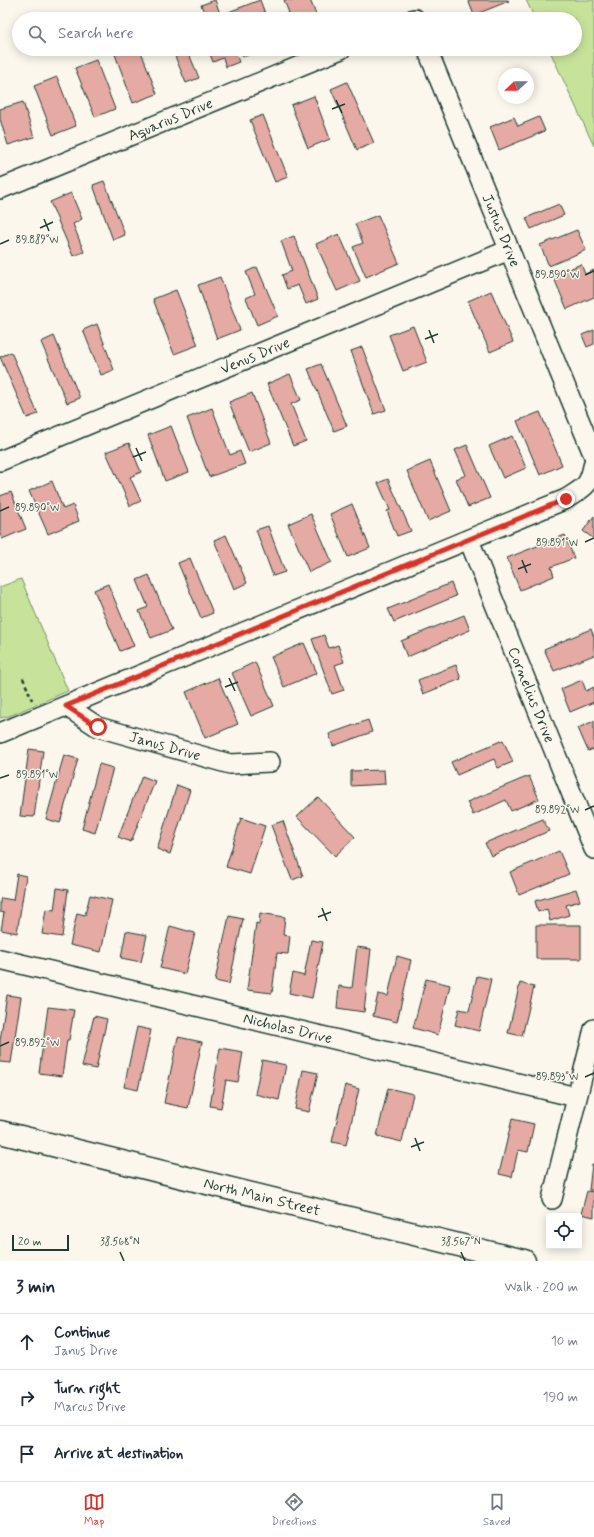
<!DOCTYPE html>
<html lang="en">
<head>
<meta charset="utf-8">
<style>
  body { margin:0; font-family:Mynerve,sans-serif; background:#f6f6f7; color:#1f2937 }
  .controls { position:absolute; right:12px; bottom:12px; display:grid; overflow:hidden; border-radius:4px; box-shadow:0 2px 10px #0003 }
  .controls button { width:36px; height:36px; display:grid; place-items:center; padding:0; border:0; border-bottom:1px solid #e0e1e3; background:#fff; color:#1f2937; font:20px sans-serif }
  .compass { position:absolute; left:498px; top:68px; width:36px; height:36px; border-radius:50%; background:#fff; box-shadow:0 2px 10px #0003; rotate:248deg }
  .scale { position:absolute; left:12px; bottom:10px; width:57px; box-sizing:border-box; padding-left:4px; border:2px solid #1f3d34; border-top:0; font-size:11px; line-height:14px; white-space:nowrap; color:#1f3d34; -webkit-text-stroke:3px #fbf7ec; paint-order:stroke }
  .stop { position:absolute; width:12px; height:12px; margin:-9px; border:3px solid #d93025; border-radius:50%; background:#fff }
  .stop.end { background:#d93025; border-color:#fff; box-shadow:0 1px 4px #0008 }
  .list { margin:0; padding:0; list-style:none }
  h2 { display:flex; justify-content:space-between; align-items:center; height:52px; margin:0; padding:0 16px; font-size:17px }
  h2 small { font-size:13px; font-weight:400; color:#747a83 }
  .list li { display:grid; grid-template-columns:26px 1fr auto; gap:12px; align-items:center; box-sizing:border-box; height:56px; padding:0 16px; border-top:1px solid #e0e1e3 }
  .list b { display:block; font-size:15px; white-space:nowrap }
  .list p { margin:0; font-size:13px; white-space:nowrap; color:#747a83 }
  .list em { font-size:13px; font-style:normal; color:#747a83 }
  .icon { flex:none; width:22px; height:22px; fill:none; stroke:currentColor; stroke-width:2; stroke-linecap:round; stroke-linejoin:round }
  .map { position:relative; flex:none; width:594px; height:1261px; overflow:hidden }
  .search { position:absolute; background:#fff; box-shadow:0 2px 10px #0003; left:12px; right:12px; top:12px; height:44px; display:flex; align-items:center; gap:10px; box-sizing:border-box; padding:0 14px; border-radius:22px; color:#747a83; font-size:15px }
  .sheet { height:220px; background:#fff }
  nav { display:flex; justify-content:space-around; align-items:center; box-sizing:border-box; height:56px; border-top:1px solid #e0e1e3; background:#fff; font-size:11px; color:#747a83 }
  nav a { display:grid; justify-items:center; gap:2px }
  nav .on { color:#d93025 }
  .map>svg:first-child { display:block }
  .green { fill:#c7e39a; stroke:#739067 }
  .building { fill:#e5aaa3; stroke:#1f3d34 }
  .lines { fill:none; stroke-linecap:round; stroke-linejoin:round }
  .minor-casing { stroke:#1f3d34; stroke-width:22 }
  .major-casing { stroke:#1f3d34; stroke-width:25 }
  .path { stroke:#1f3d34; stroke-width:2.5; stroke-dasharray:4 3; stroke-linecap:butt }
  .minor { stroke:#fbf7ec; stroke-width:19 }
  .major { stroke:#fbf7ec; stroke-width:22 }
  .route { stroke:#d93025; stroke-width:5 }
  .ticks { fill:none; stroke:#1f3d34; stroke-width:1.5 }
  .labels { text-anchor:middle; stroke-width:3; stroke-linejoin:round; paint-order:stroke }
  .street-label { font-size:15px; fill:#1f3d34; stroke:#fbf7ec }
  .ticks-label { font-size:10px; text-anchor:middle; fill:#1f3d34; stroke:#fbf7ec; stroke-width:3; stroke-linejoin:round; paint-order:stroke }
</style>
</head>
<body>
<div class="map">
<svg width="594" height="1261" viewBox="0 0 594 1261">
  <rect width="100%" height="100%" fill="#fbf7ec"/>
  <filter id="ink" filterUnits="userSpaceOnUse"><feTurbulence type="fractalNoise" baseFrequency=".025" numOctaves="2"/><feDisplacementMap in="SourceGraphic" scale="8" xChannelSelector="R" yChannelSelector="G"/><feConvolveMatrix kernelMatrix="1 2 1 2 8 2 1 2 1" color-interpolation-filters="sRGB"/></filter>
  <g filter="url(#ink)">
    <path class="green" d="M526,0H594V146L549,49H575V19H535Z
      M21,579L68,691L9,716L0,718V587Z"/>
    <path class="building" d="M215,0L222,19H207L201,5Z
      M260,0L267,19H228L226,13Z
      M284,0H310L318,19H280L279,17L289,13Z
      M468,0H508L509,1L474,15Z
      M113,49H140L157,94L133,103Z
      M172,49H187L199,78L186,83Z
      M208,49H234L239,62L226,67L223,58L213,62Z
      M240,49H264L243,57Z
      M96,60L115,109L95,117L75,68Z
      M57,77L76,126L53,135L34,86Z
      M347,82L374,143L357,150L331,89Z
      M314,96L330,139L308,148L291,105Z
      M23,102L34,137L8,145L0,119V109Z
      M263,115L288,177L275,182L250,120Z
      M514,117L518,126L539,117L545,131L499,150L490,127Z
      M104,181L125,235L113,240L93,185Z
      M71,193L82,219L73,224L84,252L73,256L50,202Z
      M559,204L564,215L531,229L526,218Z
      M378,215L399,263L366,277L353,247L363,243L355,224Z
      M577,230L586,250L549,266L540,245Z
      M339,234L360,281L337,291L316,244Z
      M294,236L318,299L306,304L298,285L287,289L282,275L292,271L281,241Z
      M581,264L585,274L594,270V297L567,309L553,276Z
      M257,267L278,316L257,325L246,298L255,294L246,272Z
      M220,277L240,330L217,339L198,285Z
      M176,290L198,345L174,354L153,299Z
      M491,291L513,342L490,352L468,301Z
      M97,324L114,370L101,375L83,330Z
      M413,326L427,362L403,371L389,335Z
      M594,330V344L587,347L582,335Z
      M54,336L80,398L67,403L41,342Z
      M362,347L386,410L374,414L351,351Z
      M11,352L38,414L27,418L0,357Z
      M321,364L347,426L334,431L308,369Z
      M290,374L301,400L291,404L306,441L293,446L267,384Z
      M252,393L271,443L249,452L229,402Z
      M212,408L230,455L240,451L245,464L209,477L187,418Z
      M540,412L562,465L540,475L517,421Z
      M171,426L189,472L165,481L148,435Z
      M512,436L526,468L503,478L489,446Z
      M129,443L141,472L130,477L141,501L130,506L106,452Z
      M467,445L490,498L468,507L456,479L466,475L455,450Z
      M430,461L451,511L428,521L407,471Z
      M388,479L411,531L397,536L387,511L390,510L378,483Z
      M52,481L63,509L73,505L79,521L48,534L29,491Z
      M11,492L26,529L2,539L0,534V496Z
      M352,504L370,548L348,557L330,514Z
      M311,514L332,562L309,572L288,524Z
      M594,516V539L583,531Z
      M268,526L285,572L273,576L256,530Z
      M226,535L247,583L234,589L214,540Z
      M565,535L574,558L551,567L554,576L520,590L507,558Z
      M190,558L213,613L201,618L178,563Z
      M149,575L172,630L151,638L139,611L148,607L137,580Z
      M451,583L456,596L394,622L388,609Z
      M108,584L134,646L120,651L94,590Z
      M464,615L470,630L407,657L401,641Z
      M591,629L594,637V655L554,671L544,649Z
      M324,635L329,648L338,645L344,662L335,665L344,690L332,694L312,639Z
      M304,643L317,673L284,687L271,657Z
      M255,662L274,706L251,716L232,673Z
      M456,665L461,679L423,694L418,680Z
      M218,678L238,724L205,738L186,692Z
      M582,680L586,691L594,687V702L570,712L561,689Z
      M368,720L372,732L333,746L329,734Z
      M594,721V749L588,751L578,728Z
      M503,740L513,762L498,768L494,759L457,775L451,762Z
      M29,749L43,751L34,817L20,816Z
      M64,755L78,759L60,823L46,819Z
      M99,764L113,768L95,833L82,829Z
      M384,770L385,784L351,786V771Z
      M142,776L155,781L131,842L118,837Z
      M529,776L539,799L511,811L506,800L473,815L467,802Z
      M177,785L190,790L170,854L157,849Z
      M318,797L355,837L335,856L297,817Z
      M241,818L265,826L250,874L226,867Z
      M543,819L549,831L491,856L485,843Z
      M283,821L303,876L292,880L271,825Z
      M559,851L569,874L519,895L510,872Z
      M17,874L26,876L17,933L1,930L4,913L0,912V901L1,898L13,900Z
      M57,888L68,890L62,937L42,934L46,909L54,910Z
      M576,889L580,901L566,905L569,915L550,921L547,909L538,912L535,901Z
      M90,895L112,900L101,952L70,945L77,913L85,915Z
      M260,913L285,917L283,935L290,936L288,954L277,953L272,993L247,990L256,923L259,924Z
      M229,916L243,919L229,984L215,981Z
      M536,925H581V959H536Z
      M170,926L195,933L185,974L160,968Z
      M126,931L147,935L141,962L121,958Z
      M311,940L323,942L312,998L289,993L293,973L304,976Z
      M357,947L371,949L364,1012L337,1008L339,986L352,988Z
      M397,956L411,960L397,1022L373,1016L378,994L388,996Z
      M477,976L491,979L479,1031L455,1025L459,1009L469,1011Z
      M426,979L450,985L438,1035L413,1028Z
      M520,983L534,987L522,1036L508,1033Z
      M7,995L21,997L11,1063L0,1062V1041Z
      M48,1007L74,1010L69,1040H67L62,1076L39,1073Z
      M94,1016L107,1019L96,1069L82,1066Z
      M137,1027L151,1030L138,1090L124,1087Z
      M178,1037L202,1042L188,1108L164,1103Z
      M220,1048L243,1052L238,1082L226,1080L221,1108L210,1106Z
      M262,1060L286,1065L279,1100L255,1094Z
      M303,1070L318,1073L309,1112L295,1109Z
      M345,1085L359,1089L346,1145L332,1142Z
      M388,1088L413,1094L402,1142L377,1136Z
      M512,1119L534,1124L528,1152L518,1150L512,1177L499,1174Z
      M592,1164H594V1190H589Z
      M587,1191L594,1192V1217L581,1214Z"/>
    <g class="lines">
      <g class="minor-casing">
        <g id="minor">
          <path d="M414,19H415"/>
          <path id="s1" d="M427,49L594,456"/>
          <path id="s2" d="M0,189L341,49"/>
          <path id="s3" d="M0,461L509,250"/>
          <path id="s4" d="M469,540L594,849"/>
          <path id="s5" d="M66,706L98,727L230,764L270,762"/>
          <path d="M0,733L566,499C586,486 589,487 594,462"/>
          <path id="s6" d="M0,959L576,1097"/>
          <path d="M552,1199L594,1029"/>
        </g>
      </g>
      <g class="major-casing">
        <g id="major">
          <path id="s7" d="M0,1132L524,1261"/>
        </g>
      </g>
      <path class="path" d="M23,678L32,700"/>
      <use href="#minor" class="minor"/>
      <use href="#major" class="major"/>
    </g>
  </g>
  <g class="lines" filter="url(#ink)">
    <path class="route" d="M98,727L66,706L566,499"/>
  </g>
  <path class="ticks" d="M336,100L342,113M332,109L345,104M44,219L49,231M40,228L53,222M0,244L9,240M585,275L594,271M429,330L434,343M425,339L438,334M136,448L142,461M133,457L146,452M0,511L9,507M585,542L594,538M522,560L527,573M518,569L531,564M229,678L235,691M225,687L238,682M0,778L9,775M585,810L594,806M322,908L327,921M318,917L331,912M0,1046L9,1042M585,1077L594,1073M415,1138L420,1151M411,1147L424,1142M120,1252L124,1261M461,1252L465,1261"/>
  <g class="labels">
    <g class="street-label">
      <text dy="5" stroke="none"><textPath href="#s2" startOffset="184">Aquarius Drive</textPath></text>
      <text dy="5" stroke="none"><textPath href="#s1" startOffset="196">Justus Drive</textPath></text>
      <text dy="5" stroke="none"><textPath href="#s3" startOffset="276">Venus Drive</textPath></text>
      <text dy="5" stroke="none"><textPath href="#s4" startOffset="167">Cornelius Drive</textPath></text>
      <text dy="5" stroke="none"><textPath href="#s5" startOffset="108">Janus Drive</textPath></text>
      <text dy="5" stroke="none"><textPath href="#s6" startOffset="296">Nicholas Drive</textPath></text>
      <text dy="5" stroke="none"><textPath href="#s7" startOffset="270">North Main Street</textPath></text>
    </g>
  </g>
  <g class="ticks-label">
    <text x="37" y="243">89.889°W</text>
    <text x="557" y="278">89.890°W</text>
    <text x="37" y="511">89.890°W</text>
    <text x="557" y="546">89.891°W</text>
    <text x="37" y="778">89.891°W</text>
    <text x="557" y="813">89.892°W</text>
    <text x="37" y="1046">89.892°W</text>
    <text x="557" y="1080">89.893°W</text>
    <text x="120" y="1245">38.568°N</text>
    <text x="461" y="1245">38.567°N</text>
  </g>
</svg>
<div class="controls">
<button><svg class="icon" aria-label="locate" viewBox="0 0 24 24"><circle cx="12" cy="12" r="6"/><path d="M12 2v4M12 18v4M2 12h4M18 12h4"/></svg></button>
</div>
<svg class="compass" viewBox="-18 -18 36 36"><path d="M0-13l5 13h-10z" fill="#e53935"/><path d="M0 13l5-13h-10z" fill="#747a83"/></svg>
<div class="scale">20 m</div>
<div class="stop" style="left:98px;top:727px"></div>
<div class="stop end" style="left:566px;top:499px"></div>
<div class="search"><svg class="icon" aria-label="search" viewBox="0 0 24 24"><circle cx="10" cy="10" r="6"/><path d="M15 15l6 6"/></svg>Search here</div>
</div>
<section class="sheet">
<h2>3 min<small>Walk · 200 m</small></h2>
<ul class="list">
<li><svg class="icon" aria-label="ahead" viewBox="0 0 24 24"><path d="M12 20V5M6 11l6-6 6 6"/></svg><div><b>Continue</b><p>Janus Drive</p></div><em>10 m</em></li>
<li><svg class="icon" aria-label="right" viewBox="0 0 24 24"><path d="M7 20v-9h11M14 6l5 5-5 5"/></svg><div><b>Turn right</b><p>Marcus Drive</p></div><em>190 m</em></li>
<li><svg class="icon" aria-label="arrive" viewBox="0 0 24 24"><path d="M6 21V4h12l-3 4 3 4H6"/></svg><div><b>Arrive at destination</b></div></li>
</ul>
</section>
<nav>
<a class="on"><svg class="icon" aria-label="map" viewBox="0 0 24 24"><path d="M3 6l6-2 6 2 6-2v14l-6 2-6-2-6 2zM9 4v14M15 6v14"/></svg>Map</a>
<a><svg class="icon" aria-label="directions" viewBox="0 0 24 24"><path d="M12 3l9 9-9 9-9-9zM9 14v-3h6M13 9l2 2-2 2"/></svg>Directions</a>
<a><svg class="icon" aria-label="saved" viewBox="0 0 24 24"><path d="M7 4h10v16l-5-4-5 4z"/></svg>Saved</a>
</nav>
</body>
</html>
